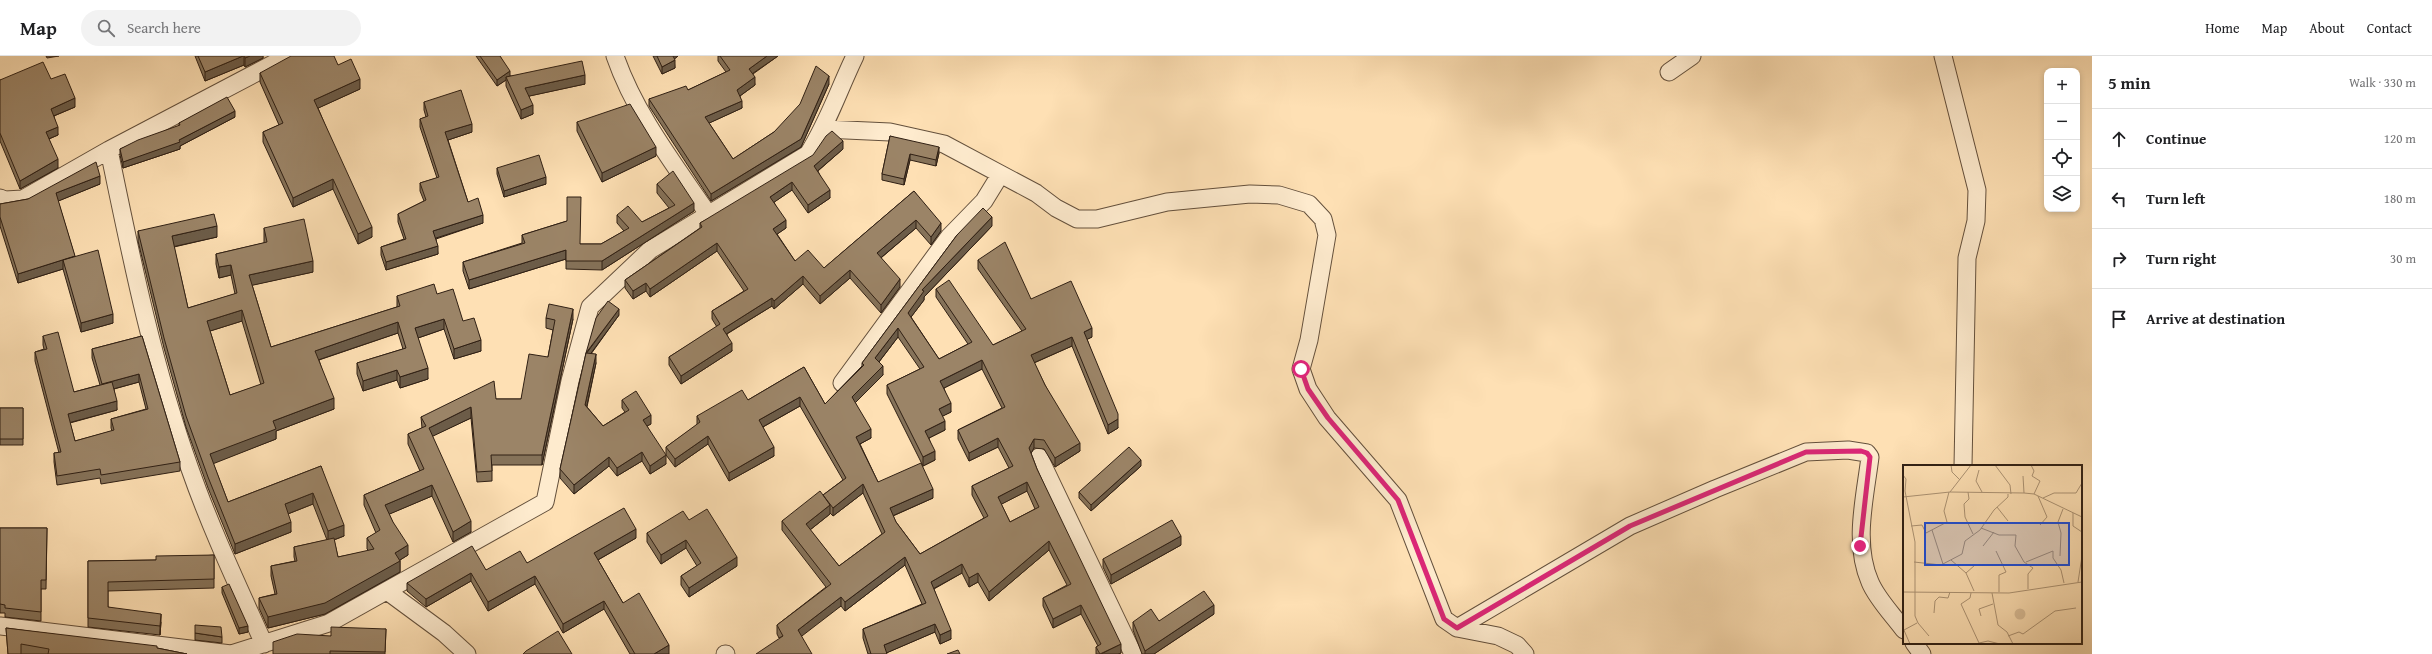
<!DOCTYPE html>
<html lang="en">
<head>
<meta charset="utf-8">
<style>
  body { margin:0; font-family:"Gentium Book Plus",serif; background:#f2f2f2; color:#202124 }
  .controls { position:absolute; right:12px; top:12px; display:grid; overflow:hidden; border-radius:8px; box-shadow:0 2px 6px #0003 }
  .controls button { width:36px; height:36px; display:grid; place-items:center; padding:0; border:0; border-bottom:1px solid #e0e0e0; background:#fff; color:#202124; font:20px sans-serif }
  .stop { position:absolute; width:12px; height:12px; margin:-9px; border:3px solid #db2777; border-radius:50%; background:#fff }
  .stop.end { background:#db2777; border-color:#fff; box-shadow:0 1px 4px #0008 }
  .list { margin:0; padding:0; list-style:none }
  h2 { display:flex; justify-content:space-between; align-items:center; height:52px; margin:0; padding:0 16px; font-size:17px }
  h2 small { font-size:13px; font-weight:400; color:#757577 }
  .list li { display:grid; grid-template-columns:26px 1fr auto; gap:12px; align-items:center; box-sizing:border-box; height:60px; padding:0 16px; border-top:1px solid #e0e0e0 }
  .list b { display:block; font-size:15px; white-space:nowrap }
  .list em { font-size:13px; font-style:normal; color:#757577 }
  .icon { flex:none; width:22px; height:22px; fill:none; stroke:currentColor; stroke-width:2; stroke-linecap:round; stroke-linejoin:round }
  .map { position:relative; flex:none; width:2092px; height:598px; overflow:hidden }
  header { display:flex; align-items:center; gap:24px; box-sizing:border-box; height:56px; padding:0 20px; background:#fff; border-bottom:1px solid #e0e0e0 }
  header strong { font-size:19px }
  nav { display:flex; gap:22px; margin-inline-start:auto; font-size:14px }
  .search { width:280px; height:36px; background:#f2f2f2; display:flex; align-items:center; gap:10px; box-sizing:border-box; padding:0 14px; border-radius:22px; color:#757577; font-size:15px }
  main { display:flex }
  aside { flex:1; background:#fff }
  .map>svg:first-child { display:block }
  .lines { fill:none; stroke-linecap:round; stroke-linejoin:round }
  .minor-casing { stroke:#64503c; stroke-width:19 }
  .minor { stroke:#feebce; stroke-width:17 }
  .wall { fill:#857259; stroke:#302014; fill-rule:evenodd }
  .shaded-wall { fill:#6c5c48; stroke:#302014 }
  .building { fill:#9b8467; stroke:#302014; fill-rule:evenodd }
  .route { stroke:#db2777; stroke-width:5 }
  .inset-road { fill:none; stroke:#ac9374; stroke-width:1 }
  .view { fill:#1d4ed8; fill-opacity:0.15; stroke:#1d4ed8; stroke-width:2 }
  .inset-edge { fill:none; stroke:#302014; stroke-width:2 }
</style>
</head>
<body>
<header>
<strong>Map</strong>
<div class="search"><svg class="icon" aria-label="search" viewBox="0 0 24 24"><circle cx="10" cy="10" r="6"/><path d="M15 15l6 6"/></svg>Search here</div>
<nav><a>Home</a><a>Map</a><a>About</a><a>Contact</a></nav>
</header>
<main>
<div class="map">
<svg width="2092" height="598" viewBox="0 0 2092 598">
  <rect width="100%" height="100%" fill="#fee0b4"/>
  <filter id="stains"><feTurbulence type="fractalNoise" baseFrequency=".005" numOctaves="4"/><feColorMatrix values="0 0 0 0 .2 0 0 0 0 .09 0 0 0 0 .02 0 0 0 .5 -.17"/></filter>
  <radialGradient id="worn" r=".72"><stop offset=".6" stop-color="#630" stop-opacity="0"/><stop offset="1" stop-color="#630" stop-opacity=".3"/></radialGradient>
  <g class="lines">
    <g class="minor-casing">
      <path id="minor" d="M615,0C635,58 674,108 708,158
        M1943,0L1977,134L1976,165L1967,202L1963,410
        M1669,16L1692,0
        M824,73L890,76L944,88L1036,137L1056,152L1077,163H1097L1167,146L1250,138L1279,139L1309,148L1323,163L1327,179L1309,284L1301,313L1308,333L1327,362L1398,444L1444,563L1457,572L1498,580L1517,589L1525,598
        M109,94C131,201 153,310 190,413C211,473 238,530 264,588
        M0,142L5,144L23,143L109,94L288,0
        M842,327L949,181L984,145L1000,119
        M1039,401L1133,598
        M387,535L444,577L467,598
        M0,570L231,598L329,567L545,446L570,325L590,251L650,194L808,98C828,67 839,33 855,0
        M1457,572L1630,470L1715,433L1806,396L1848,394L1867,397L1870,401C1865,442 1853,487 1870,526C1877,543 1893,559 1904,574
        M1914,587L1922,598
        M725,598H726"/>
    </g>
    <use href="#minor" class="minor"/>
  </g>
  <path class="wall" d="M46,0H59L47,2Z
    M195,0H263V2L245,11L244,9L205,25Z
    M476,0H500L510,20L585,28L529,40L533,58L521,63L506,30V24L497,30Z
    M653,0H678L674,3L675,12L662,18Z
    M718,0H778L753,18L755,29L740,40L742,52L709,67L733,103L774,76L829,28L801,91L711,145L649,50V43L688,34L726,16L718,5Z
    M338,9L360,33L318,52L372,181L358,188L333,133L293,151L263,86V76L279,69L260,26V17Z
    M51,23L75,51L54,60L58,79L49,83L58,112L20,133L0,85V24Z
    M424,46L472,76L448,84L468,146L483,167L436,183L438,198L386,214L381,199V191L404,183L398,166V158L424,145L420,135V127L437,122L420,71V63L426,61L424,54Z
    M235,61L180,90V93L123,112L120,99V93L179,70V67Z
    M577,66L656,100L602,126L577,75Z
    M890,80L939,97L936,110L910,104L904,129L882,124V118Z
    M843,93L818,115L830,142L808,157L792,134L774,146L786,172L777,178L795,205L824,212L914,135L941,175L931,189L916,172L881,202L900,231L881,257L850,222L820,248L803,228L774,253L772,250L727,278L732,295L681,328L669,309V301L717,271L712,263V255L744,235L717,195L650,241L646,235L633,243L625,232V224L700,172V167Z
    M497,112L546,128L504,141L497,118Z
    M100,128L58,145L75,201L113,267L81,276L63,213L18,227L0,170V148L28,143Z
    M657,128L694,155L602,214L566,213V203L469,233L463,215V206L522,187V179L567,165L580,188H601L624,175L617,167V159L642,166L669,152L657,137Z
    M992,170L924,241V244L911,261L939,303L968,288L936,241V233L993,289L1022,275L978,213V204L1031,243L1092,281L1087,283L1118,372L1108,378L1072,290L1034,307L1045,329L1080,395L1055,411L1044,393L1034,392L1031,397L1037,413L1121,597L1118,598H1096V591L1098,590L1081,558L1053,572L1043,550V542L1067,529L1049,494L989,545L978,526L969,531L962,517L934,533L951,583L940,588L935,576L886,597L887,598H868L863,582V573L922,548L905,509L845,555L841,550L779,582L777,578V569L826,531L782,474V465L823,439L843,424L800,350L763,371L774,400L729,425L708,388L675,411L666,399V391L697,369V360L748,344L804,311L825,348L862,310V307L957,179ZM898,281L920,313L887,329V338L923,410L935,404L929,382L945,374L942,360L951,356L944,332L982,313L1002,352L958,374V383L969,405L998,391L1009,412L972,430V439L984,462L920,498L896,466L893,460L933,442L878,426L860,388L871,382L855,346L883,319L879,306ZM1027,435L1035,453L1010,466L1001,448ZM863,437L882,478L839,510L810,474L830,458V457L833,460Z
    M264,172L313,216L252,229L271,291L397,251V240L437,238L463,265L481,295L454,303L444,273L418,282L428,323L400,332L397,324L363,335L357,318V307L403,293L398,277L319,304L334,353L276,375V383L213,407L228,446L321,410L344,480L334,484L338,501L369,495L367,493V482L376,477L364,449V439L420,415L408,388V378L422,372L421,361L496,343H521L548,301L553,274L546,272V262L573,263L542,409H492V425L477,426L471,362L432,380L471,476L453,486L432,440L389,458L408,499L400,504V516L325,558L268,572L259,552V542L275,538L271,520V510L295,505L294,501V491L327,484L313,448L288,458L291,476L235,498L208,432L186,371L164,292L138,185V175L217,181L174,191L188,252L235,238L231,219L219,222L216,208V198L264,187ZM242,265L261,329L230,339L210,275Z
    M619,259L591,298L596,307L587,351L603,370L625,356L622,352V344L651,368L647,370L666,408L650,418L642,405L617,420L609,410L574,438L560,422V413L586,297Z
    M43,280L74,336L100,329L92,302V293L142,280L180,406V415L101,428L100,422L57,429L54,406V397H59L35,305V296L44,293L43,289ZM139,326L146,353L111,363V372L112,375L75,385L70,367L117,354L114,333Z
    M0,352H23V389H0Z
    M1141,410L1091,455L1079,442V436Z
    M689,464L737,510L689,541L681,529V520L697,510L686,492L661,508L647,486V477Z
    M0,472H47L46,533H41V565L5,561V557H0Z
    M636,482L598,504L623,547L669,598H630L604,553L563,577L535,528L488,555L471,525L426,551L407,535V527L527,507Z
    M1181,489L1111,528L1103,511V503Z
    M214,499V532L108,535V551L161,566L160,579L88,571V505L156,504Z
    M222,531L248,576L239,578L222,537Z
    M1214,558L1154,598H1142L1133,574V566L1159,565Z
    M6,572L157,592L187,598H8Z
    M386,573L385,598H273L331,580Z
    M195,577L222,581V587L195,584Z"/>
  <path class="shaded-wall" d="M243,0H244V9L205,25V16Z
    M250,0H263V2L245,11V2Z
    M672,0H678L672,5Z
    M767,0H778L749,20V13Z
    M675,4V12L662,18V11Z
    M510,15V21H506V24L497,30V24Z
    M585,19V28L525,41V32Z
    M829,20V28L801,91L711,145V138L801,83Z
    M755,21V29L737,42V34Z
    M360,23V33L314,54V44Z
    M75,42V51L51,61V53Z
    M742,45V52L705,69V61Z
    M533,49V58L521,63V54Z
    M235,55V61L180,90V93L123,112V106L179,84Z
    M472,68V76L445,85V76Z
    M58,71V79L46,84V76Z
    M843,85V93L814,118V110Z
    M656,91V100L602,126V117Z
    M939,91V97L936,110V104Z
    M910,98V104L904,129V123Z
    M58,103V112L20,133V125Z
    M100,120V128L56,146V137Z
    M546,121V128L504,141V135Z
    M333,123V133L293,151V142Z
    M792,126V134L770,149V141Z
    M830,134V142L808,157V149Z
    M694,147V155L602,214V205Z
    M483,159V167L433,183V175Z
    M992,161V170L924,241V244L908,265V257L922,234Z
    M786,164V172L773,181V173Z
    M916,164V172L877,205V197Z
    M941,167V175L931,189V181Z
    M217,170V181L172,191V180Z
    M372,171V181L358,188V178Z
    M717,187V195L650,241V233Z
    M438,190V198L386,214V206Z
    M566,194V203L469,233V224Z
    M75,200L63,204V213L18,227V218Z
    M313,205V216L249,230V219Z
    M231,209V219L219,222V211Z
    M850,214V222L820,248V240Z
    M803,220V228L774,253V245Z
    M900,223V231L881,257V249Z
    M646,227V235L633,243V235Z
    M772,242V250L723,280V273Z
    M573,253V263L542,409V399Z
    M619,253V259L586,304V298Z
    M242,254V265L207,276V265Z
    M113,258V267L81,276V267Z
    M444,263V273L415,283V272Z
    M398,266V277L315,305V295Z
    M898,272V281L875,311V302Z
    M1092,272V281L1084,285V276Z
    M1072,281V290L1031,308V299Z
    M481,284V295L454,303V293Z
    M732,287V295L681,328V320Z
    M596,298V307L585,358V349Z
    M982,304V313L940,334V325Z
    M883,310V319L852,350V341Z
    M428,312V323L400,332V321Z
    M397,314V324L363,335V325Z
    M139,318V326L102,336V328Z
    M800,341V350L759,373V364Z
    M334,342V353L276,375V383L210,409V398L273,365Z
    M117,345V354L68,367V358Z
    M951,347V356L939,362V353Z
    M471,351V362L429,382V372Z
    M651,359V368L643,372V364Z
    M1118,363V372L1108,378V369Z
    M945,365V374L925,384V375Z
    M871,373V382L856,390V381Z
    M708,380V388L675,411V403Z
    M998,382V391L969,405V397Z
    M1034,383V392L1029,401V392Z
    M1080,387V395L1055,411V402Z
    M774,391V400L729,425V417Z
    M935,395V404L923,410V401Z
    M642,396V405L617,420V412Z
    M666,399V408L650,418V410Z
    M609,401V410L574,438V429Z
    M1141,404V410L1091,455V449Z
    M1027,426V435L998,450V441Z
    M863,428V437L833,460V452Z
    M432,429V440L385,460V449Z
    M933,433V442L890,461V452Z
    M313,437V448L285,459V448Z
    M830,449V458L806,477V468Z
    M471,465V476L453,486V476Z
    M291,466V476L235,498V488Z
    M344,469V480L328,486V475Z
    M636,473V482L594,506V497Z
    M1181,480V489L1111,528V519Z
    M686,484V492L661,508V499Z
    M1049,485V494L989,545V536Z
    M408,489V499L395,507V497Z
    M737,501V510L689,541V532Z
    M905,501V509L845,555V546Z
    M400,505V516L325,558L268,572V561Z
    M962,508V517L931,534V526Z
    M471,517V525L426,551V543Z
    M978,517V526L969,531V522Z
    M535,520V528L488,555V546Z
    M841,541V550L798,583V574Z
    M604,545V553L563,577V568Z
    M1081,549V558L1053,572V563Z
    M1214,549V558L1154,598H1145V595Z
    M161,558V566L160,579V570Z
    M935,568V576L884,598V589Z
    M248,570V576L239,578V572Z
    M951,574V583L940,588V579Z
    M1121,588V597L1118,598H1101Z
    M669,589V598H654Z"/>
  <path class="building" d="M198,0H243L205,16Z
    M244,0H250L245,2Z
    M291,0H334L338,9L351,3L360,23L314,44L372,171L358,178L333,123L293,142L263,76L283,67L260,17Z
    M480,0H500L510,15L497,24Z
    M657,0H673L675,4L662,11Z
    M720,0H767L749,13L755,21L737,34L742,45L705,61L733,103L774,76L800,48L816,10L829,20L801,83L711,138L649,43L686,30L688,34L730,14Z
    M582,5L585,19L525,32L533,49L521,54L506,21Z
    M43,6L51,23L65,18L75,42L51,53L58,71L46,76L58,103L20,125L0,77V24Z
    M461,34L472,68L445,76L468,146L478,142L483,159L433,175L438,190L386,206L381,191L406,183L398,158L426,144L420,127L439,121L420,63L428,60L424,46Z
    M227,41L235,55L179,84L180,86L123,106L120,93L138,84L180,69L179,67Z
    M630,48L656,91L602,117L577,66Z
    M832,75L843,85L814,110L830,134L808,149L792,126L770,141L786,164L773,173L795,205L808,194L824,212L914,135L941,167L931,181L916,164L877,197L900,223L881,249L850,214L820,240L803,220L774,245L772,242L723,273L732,287L681,320L669,301L720,268L712,255L748,233L717,187L650,233L646,227L633,235L625,224L702,171L700,167L813,99L826,80Z
    M890,80L939,91L936,104L910,98L904,123L882,118Z
    M539,99L546,121L504,135L497,112Z
    M96,106L100,120L56,137L75,200L18,218L0,161V148L28,143Z
    M673,115L694,147L602,205H566V194L469,224L463,206L525,187L522,179L567,165V141H581L580,188H601L629,172L617,159L628,150L642,166L675,149L657,128Z
    M983,152L992,161L922,234L924,235L908,257L939,303L972,286L936,233L949,224L993,289L1026,273L978,204L1005,186L1031,243L1071,225L1092,272L1084,276L1118,358V363L1108,369L1072,281L1031,299L1045,329L1080,387L1055,402L1044,384L1034,383L1029,392L1037,413L1121,588L1100,598L1096,591L1101,588L1081,549L1053,563L1043,542L1071,528L1049,485L989,536L978,517L969,522L962,508L931,526L951,574L940,579L935,568L884,589L887,598H871L863,573L926,547L905,501L845,546L841,541L798,574L812,598H756L783,580L777,569L831,528L782,465L820,435L823,439L846,422L800,341L759,364L774,391L729,417L708,380L675,403L666,391L700,366L697,360L742,334L748,344L804,311L825,348L864,309L862,307L957,179ZM898,272L924,311L887,329L923,401L935,395L925,375L945,365L939,353L951,347L940,325L982,304L1005,351L958,374L969,397L998,382L1013,410L972,430L988,460L920,498L896,466L890,452L933,433L921,407L878,426L856,381L871,373L852,341L883,310L875,302ZM1027,426L1039,451L1010,466L998,441ZM863,428L885,476L839,510L806,468L830,449L823,439L833,452Z
    M214,158L217,170L172,180L188,252L237,237L231,209L219,211L216,198L267,186L264,172L304,163L313,205L249,219L271,291L400,250L397,240L434,228L437,238L453,233L463,265L474,262L481,284L454,293L444,263L415,272L428,312L400,321L397,314L363,325L357,307L406,292L398,266L315,295L334,342L273,365L276,373L210,398L228,446L321,410L344,469L328,475L313,437L285,448L291,466L235,488L208,421L186,360L164,282L138,175ZM242,254L264,327L230,339L207,265Z
    M98,194L113,258L81,267L63,204Z
    M608,245L619,253L586,297L596,262Z
    M549,248L573,253L542,399H491L492,415L477,416L471,351L429,372L471,465L453,476L432,429L385,449L393,466L408,489L395,497L400,505L325,547L268,561L259,542L277,538L271,510L297,505L294,491L334,482L338,501L374,493L367,482L380,474L364,439L424,413L408,378L426,370L421,361L494,325L496,343H521L529,298L548,301L555,264L546,262Z
    M58,276L74,336L112,326L117,345L68,358L75,385L114,374L111,363L148,353L139,318L102,328L92,293L142,280L180,406L101,419L100,413L57,420L54,397L61,396L35,296L47,293L43,280Z
    M586,297L596,298L585,349L603,370L629,354L622,344L636,335L651,359L643,364L666,399L650,410L642,396L617,412L609,401L574,429L560,413Z
    M0,352H23V383H0Z
    M1129,391L1141,404L1091,449L1079,436Z
    M624,452L636,473L594,497L623,547L639,537L669,589L654,598H635L604,545L563,568L535,520L488,546L471,517L426,543L407,527L472,490L486,514L520,495L527,507Z
    M707,453L737,501L689,532L681,520L701,507L686,484L661,499L647,477L683,455L689,464Z
    M1172,464L1181,480L1111,519L1103,503Z
    M0,472H47L46,524H41V556L5,552V549L0,548Z
    M214,499V523L108,526V551L161,558L160,570L88,562V505L156,504V500Z
    M229,528L248,570L239,572L222,531Z
    M1204,535L1214,549L1145,595L1133,566L1151,553L1159,565Z
    M195,569L221,571L222,581L195,577Z
    M331,571L386,573L385,596L330,595V598H273V586L297,578L331,580Z
    M6,572L157,590V592L187,598H48L49,593L21,588V598H8Z
    M558,575L572,598H523L526,595Z
    M958,594L960,598H947Z"/>
  <g class="lines">
    <path class="route" d="M1301,313L1308,333L1328,362L1398,444L1444,563L1457,572L1630,470L1806,396L1861,395L1867,397L1870,401L1860,490"/>
  </g>
  <g transform="translate(1903 409)">
    <rect width="179" height="179" fill="#fee0b4"/>
    <path d="M111.5 149a5.5 5.5 0 1 1 11 0a5.5 5.5 0 1 1-11 0Z" fill="#dbbf99"/>
    <path class="inset-road" d="M48,0L49,7L57,15M92,0L107,20L108,29M128,0L131,6L129,11L137,16L131,29M76,5L73,16L79,27M0,10L3,14L2,26L12,77V151L15,158L26,171M120,11L121,28M47,27L68,0M65,27L66,34L61,39L62,52L70,69M135,31L144,52L137,60M0,32L47,27L121,28L131,29L179,52M140,33L151,28H173L179,18M94,42L105,56M170,48V61L179,67M8,61L19,60L23,68L44,57L41,46L46,27M78,63L96,70H113L112,81L121,97L130,103L125,109V124M29,65L40,99M80,81L91,67M93,86L103,107L96,110V127M157,91L158,68L155,57L160,44M48,95L63,108L71,126M11,97L38,100L59,89L62,76L77,65L91,45L105,32V29M123,97L150,86V93L158,105L161,118M63,108L72,100M175,117L179,91M0,127L106,128L179,117M68,128L67,133L58,139L76,178M89,128L95,160L104,167L110,179M31,148L32,136L36,132L45,133L47,127M78,151L76,144L90,139M0,163L7,179M1,165L14,158M105,171L116,167L120,169L152,146L173,143M76,178L85,176L97,179"/>
    <path class="view" d="M22,58H166V100H22Z"/>
    <rect width="179" height="179" class="inset-edge"/>
  </g>
  <rect width="100%" height="100%" filter="url(#stains)"/>
  <rect width="100%" height="100%" fill="url(#worn)"/>
</svg>
<div class="controls">
<button>+</button>
<button>−</button>
<button><svg class="icon" aria-label="locate" viewBox="0 0 24 24"><circle cx="12" cy="12" r="6"/><path d="M12 2v4M12 18v4M2 12h4M18 12h4"/></svg></button>
<button><svg class="icon" aria-label="layers" viewBox="0 0 24 24"><path d="M12 4l9 5-9 5-9-5zM3 14l9 5 9-5"/></svg></button>
</div>
<div class="stop" style="left:1301px;top:313px"></div>
<div class="stop end" style="left:1860px;top:490px"></div>
</div>
<aside>
<h2>5 min<small>Walk · 330 m</small></h2>
<ul class="list">
<li><svg class="icon" aria-label="ahead" viewBox="0 0 24 24"><path d="M12 20V5M6 11l6-6 6 6"/></svg><div><b>Continue</b></div><em>120 m</em></li>
<li><svg class="icon" aria-label="left" viewBox="0 0 24 24"><path d="M17 20v-9H6M10 6l-5 5 5 5"/></svg><div><b>Turn left</b></div><em>180 m</em></li>
<li><svg class="icon" aria-label="right" viewBox="0 0 24 24"><path d="M7 20v-9h11M14 6l5 5-5 5"/></svg><div><b>Turn right</b></div><em>30 m</em></li>
<li><svg class="icon" aria-label="arrive" viewBox="0 0 24 24"><path d="M6 21V4h12l-3 4 3 4H6"/></svg><div><b>Arrive at destination</b></div></li>
</ul>
</aside>
</main>
</body>
</html>
